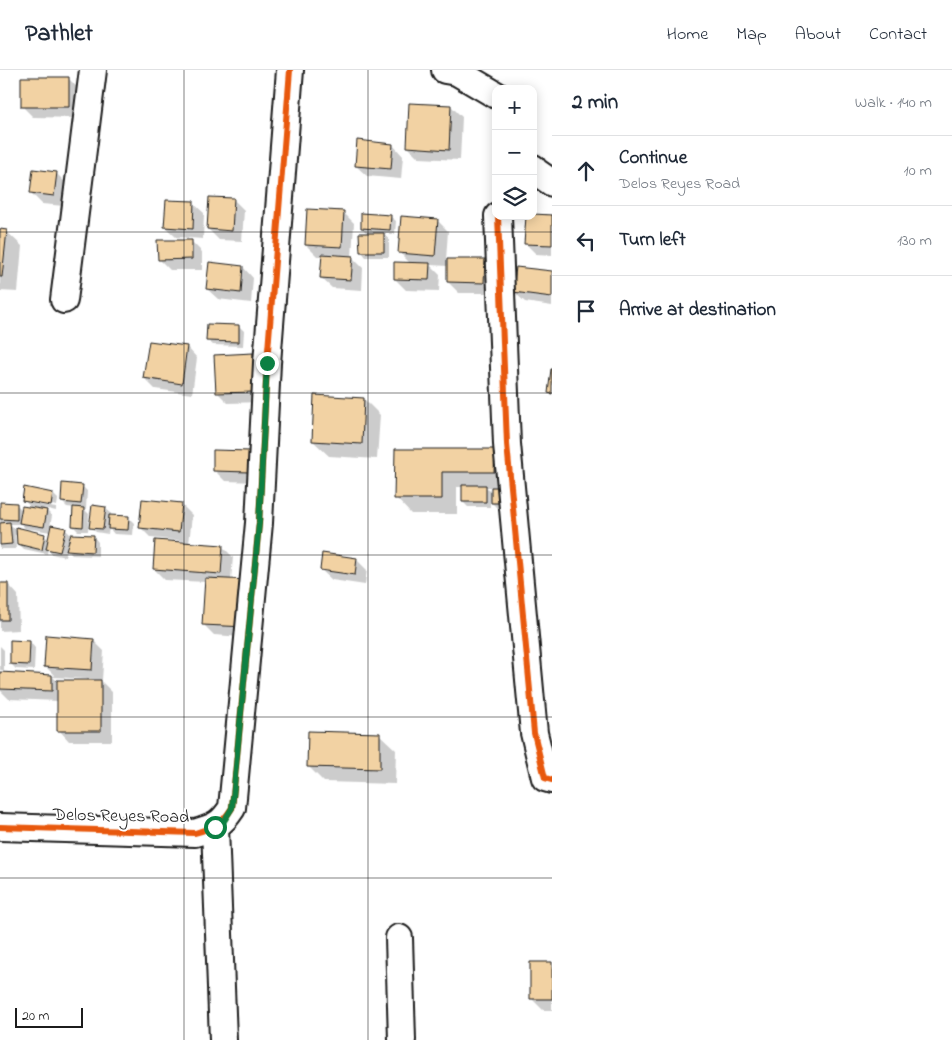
<!DOCTYPE html>
<html lang="en">
<head>
<meta charset="utf-8">
<style>
  body { margin:0; font-family:"Indie Flower",sans-serif; background:#f6f6f7; color:#1f2937 }
  .controls { position:absolute; right:15px; top:15px; display:grid; overflow:hidden; border-radius:10px; box-shadow:0 2px 12px #0003 }
  .controls button { width:45px; height:45px; display:grid; place-items:center; padding:0; border:0; border-bottom:1px solid #e0e1e3; background:#fff; color:#1f2937; font:25px sans-serif }
  .scale { position:absolute; left:15px; bottom:12px; width:68px; box-sizing:border-box; padding-left:5px; border:2px solid #1c1c1c; border-top:0; font-size:14px; line-height:18px; white-space:nowrap; color:#1c1c1c; -webkit-text-stroke:4px #fff; paint-order:stroke }
  .stop { position:absolute; width:15px; height:15px; margin:-11px; border:4px solid #0b8043; border-radius:50%; background:#fff }
  .stop.end { background:#0b8043; border-color:#fff; box-shadow:0 1px 5px #0008 }
  .list { margin:0; padding:0; list-style:none }
  h2 { display:flex; justify-content:space-between; align-items:center; height:65px; margin:0; padding:0 20px; font-size:21px }
  h2 small { font-size:16px; font-weight:400; color:#747a83 }
  .list li { display:grid; grid-template-columns:32px 1fr auto; gap:15px; align-items:center; box-sizing:border-box; height:70px; padding:0 20px; border-top:1px solid #e0e1e3 }
  .list b { display:block; font-size:19px; white-space:nowrap }
  .list p { margin:0; font-size:16px; white-space:nowrap; color:#747a83 }
  .list em { font-size:16px; font-style:normal; color:#747a83 }
  .icon { flex:none; width:28px; height:28px; fill:none; stroke:currentColor; stroke-width:2; stroke-linecap:round; stroke-linejoin:round }
  .map { position:relative; flex:none; width:552px; height:970px; overflow:hidden }
  header { display:flex; align-items:center; gap:30px; box-sizing:border-box; height:70px; padding:0 25px; background:#fff; border-bottom:1px solid #e0e1e3 }
  header strong { font-size:24px }
  nav { display:flex; gap:28px; margin-inline-start:auto; font-size:18px }
  main { display:flex }
  aside { flex:1; background:#fff }
  .map>svg:first-child { display:block }
  .shadow { fill:#0003; fill-rule:evenodd }
  .building { fill:#f2d2a3; stroke:#1c1c1c }
  .lines { fill:none; stroke-linecap:round; stroke-linejoin:round }
  .minor-casing { stroke:#1c1c1c; stroke-width:30 }
  .minor { stroke:#fff; stroke-width:26 }
  .cycleway-casing { stroke:#fff; stroke-width:9 }
  .cycleway { stroke:#e8590c; stroke-width:6 }
  .route { stroke:#0b8043; stroke-width:6 }
  .grid { fill:none; stroke:#1c1c1c; stroke-width:1; stroke-opacity:0.55 }
  .labels { text-anchor:middle; stroke-width:4; stroke-linejoin:round; paint-order:stroke }
  .street-label { font-size:18px; fill:#1c1c1c; stroke:#fff }
</style>
</head>
<body>
<header>
<strong>Pathlet</strong>
<nav><a>Home</a><a>Map</a><a>About</a><a>Contact</a></nav>
</header>
<main>
<div class="map">
<svg width="552" height="970" viewBox="0 0 552 970">
  <rect width="100%" height="100%" fill="#fff"/>
  <filter id="ink" filterUnits="userSpaceOnUse"><feTurbulence type="fractalNoise" baseFrequency=".02" numOctaves="2"/><feDisplacementMap in="SourceGraphic" scale="10" xChannelSelector="R" yChannelSelector="G"/><feConvolveMatrix kernelMatrix="1 2 1 2 8 2 1 2 1" color-interpolation-filters="sRGB"/></filter>
  <g filter="url(#ink)">
    <path class="shadow" d="M68,8L79,19V48L33,47L22,36Z
      M451,36L462,47L460,90L419,88L408,77Z
      M393,75L403,86L401,109L367,106L356,96Z
      M56,103L67,114L64,136L42,134L31,123Z
      M234,130L244,140L242,171L219,170L208,159Z
      M193,133L204,143L203,169L176,167L165,157Z
      M343,142L354,153L352,187L363,198L362,220L332,218L321,208L323,186H317L306,175Z
      M390,146L396,151L395,164H383L389,169V187H366L361,181L368,164L362,158Z
      M552,146V185L536,184L525,173Z
      M437,150L448,161L446,190L484,191L495,201V223H459L448,212V196L430,195L440,205L439,221L406,220L395,209L411,194L400,183Z
      M0,160L6,161L22,176L18,222L0,221Z
      M191,171L202,182V200H170L159,189Z
      M243,197L253,208L251,233L218,229L207,219Z
      M552,202V236L525,232L514,222Z
      M239,256L244,261L243,276L213,275L207,270Z
      M187,277L197,288L192,324L155,319L144,308Z
      M253,285L264,295V332L228,333L217,322Z
      M364,329L380,345L377,389L329,386L313,371Z
      M396,380L494,381L513,438H497L490,431V437H468L463,432V417H457V444H411L396,428ZM486,417H492V423Z
      M249,382L259,412L225,411L214,400Z
      M82,416L87,421L86,439L83,438L89,444L88,461H78L73,456L75,438L67,437L62,432Z
      M53,424L58,429L57,436L28,431V433L56,438V441L44,438L52,446L49,462L65,459L71,465L93,466L98,472V486L72,485L67,480L65,487L52,484L48,479L47,484L24,479L19,474L18,465H15L16,479H0V434H16L22,440L32,439L24,430ZM10,454H21L25,458L51,462L49,470L44,465L17,461Z
      M181,434L192,445L189,474L222,476L233,487L231,510L257,568L214,565L203,554L206,512L165,510L154,499L185,474V471L151,468L140,457Z
      M105,438L111,443L110,446L128,447L134,453L133,465L114,464L109,458L108,464L96,462L90,457Z
      M356,489L367,500L365,515L332,510L321,500Z
      M0,514H8L18,525L19,560L0,561Z
      M93,570L104,581L102,610H100L112,622V671H69L59,660V631L9,629L0,620V603L55,606L45,596ZM53,607L87,609V611H57Z
      M30,572L35,578L34,600L16,599L11,594Z
      M0,576L4,580V600H0Z
      M380,665L396,680L395,714L324,712L308,696Z
      M552,893V940H543L532,929Z"/>
    <path class="building" d="M21,7H69V37H21Z
      M409,33L451,35L449,80L407,77Z
      M357,70L393,74L391,99L355,96Z
      M33,99L57,102L54,126L30,123Z
      M209,127L234,128L232,161L207,159Z
      M166,130L194,131L193,159L164,157Z
      M307,139L344,141L342,177L305,175Z
      M361,143L391,145L390,160L361,158Z
      M533,144L552,145V175L524,174L526,146H533Z
      M401,146L438,149L435,186L398,183Z
      M0,159L7,160L2,207H0Z
      M359,163H384V182H360Z
      M157,170H192V189L158,190Z
      M322,184L353,186L351,210L320,208Z
      M447,189H485L484,213L447,212Z
      M209,192L243,196L241,223L206,219Z
      M394,192L430,193L429,210L394,209Z
      M516,197L552,201V227L513,222Z
      M207,254L239,255V272L206,271Z
      M149,271L187,276L182,314L143,308Z
      M253,283L254,322L216,323L214,285Z
      M551,299H552V324L548,323Z
      M314,325L364,328L362,374L312,371Z
      M395,379H495L494,402H442V429H394Z
      M213,380L250,381L249,402L213,401Z
      M62,413L83,415L81,434L61,432Z
      M462,415H486V432H462Z
      M24,417L53,423L51,436L22,431Z
      M491,417H508V433H491Z
      M142,429L182,433L179,462L139,458Z
      M0,432L17,433V450L0,449Z
      M92,435L106,437L103,459L89,458Z
      M22,436L47,440L44,457L19,453Z
      M73,437L84,438L83,457L72,456Z
      M109,445L129,446L128,460L108,459Z
      M10,452L12,474L0,475V453Z
      M51,455L66,458L60,482L46,479Z
      M16,457L45,464L42,480L17,474Z
      M71,464L94,465L93,482L66,480Z
      M155,470L223,475L221,504L153,499Z
      M322,483L357,488L355,505L320,500Z
      M205,508L250,510L247,557L202,555Z
      M0,513H8V550H0Z
      M46,565L94,569L92,600L44,597Z
      M10,570L30,571L29,595L10,594Z
      M0,602L52,605V621L0,619Z
      M57,610H101V661H57Z
      M308,661L380,663V699L307,697Z
      M530,892H552V929H530Z"/>
    <g class="lines">
      <g class="minor-casing">
        <path id="minor" d="M445,0L457,2L496,25
          M533,98L535,101L552,113
          M498,146L507,374L534,663L545,708L552,710
          M64,230L93,0
          M0,757L195,763C215,757 221,755 232,738L259,453L267,293L290,0
          M215,757L223,970
          M399,868L402,970"/>
      </g>
      <use href="#minor" class="minor"/>
      <g class="cycleway-casing">
        <path id="cycleway" d="M498,146L507,374L534,663L545,708L552,710
          M0,757L195,763C215,757 221,755 232,738L259,453L267,293L290,0"/>
      </g>
      <use href="#cycleway" class="cycleway"/>
    </g>
  </g>
  <g class="lines" filter="url(#ink)">
    <path class="route" d="M215,757L224,751L232,738L259,453L267,293"/>
  </g>
  <path class="grid" d="M184,0V970M368,0V970M0,162H552M0,323H552M0,485H552M0,647H552M0,808H552"/>
  <g class="labels">
    <g class="street-label">
      <text transform="translate(121 745) rotate(1)" y="6">Delos Reyes Road</text>
    </g>
  </g>
</svg>
<div class="controls">
<button>+</button>
<button>−</button>
<button><svg class="icon" aria-label="layers" viewBox="0 0 24 24"><path d="M12 4l9 5-9 5-9-5zM3 14l9 5 9-5"/></svg></button>
</div>
<div class="scale">20 m</div>
<div class="stop" style="left:215px;top:757px"></div>
<div class="stop end" style="left:267px;top:293px"></div>
</div>
<aside>
<h2>2 min<small>Walk · 140 m</small></h2>
<ul class="list">
<li><svg class="icon" aria-label="ahead" viewBox="0 0 24 24"><path d="M12 20V5M6 11l6-6 6 6"/></svg><div><b>Continue</b><p>Delos Reyes Road</p></div><em>10 m</em></li>
<li><svg class="icon" aria-label="left" viewBox="0 0 24 24"><path d="M17 20v-9H6M10 6l-5 5 5 5"/></svg><div><b>Turn left</b></div><em>130 m</em></li>
<li><svg class="icon" aria-label="arrive" viewBox="0 0 24 24"><path d="M6 21V4h12l-3 4 3 4H6"/></svg><div><b>Arrive at destination</b></div></li>
</ul>
</aside>
</main>
</body>
</html>
